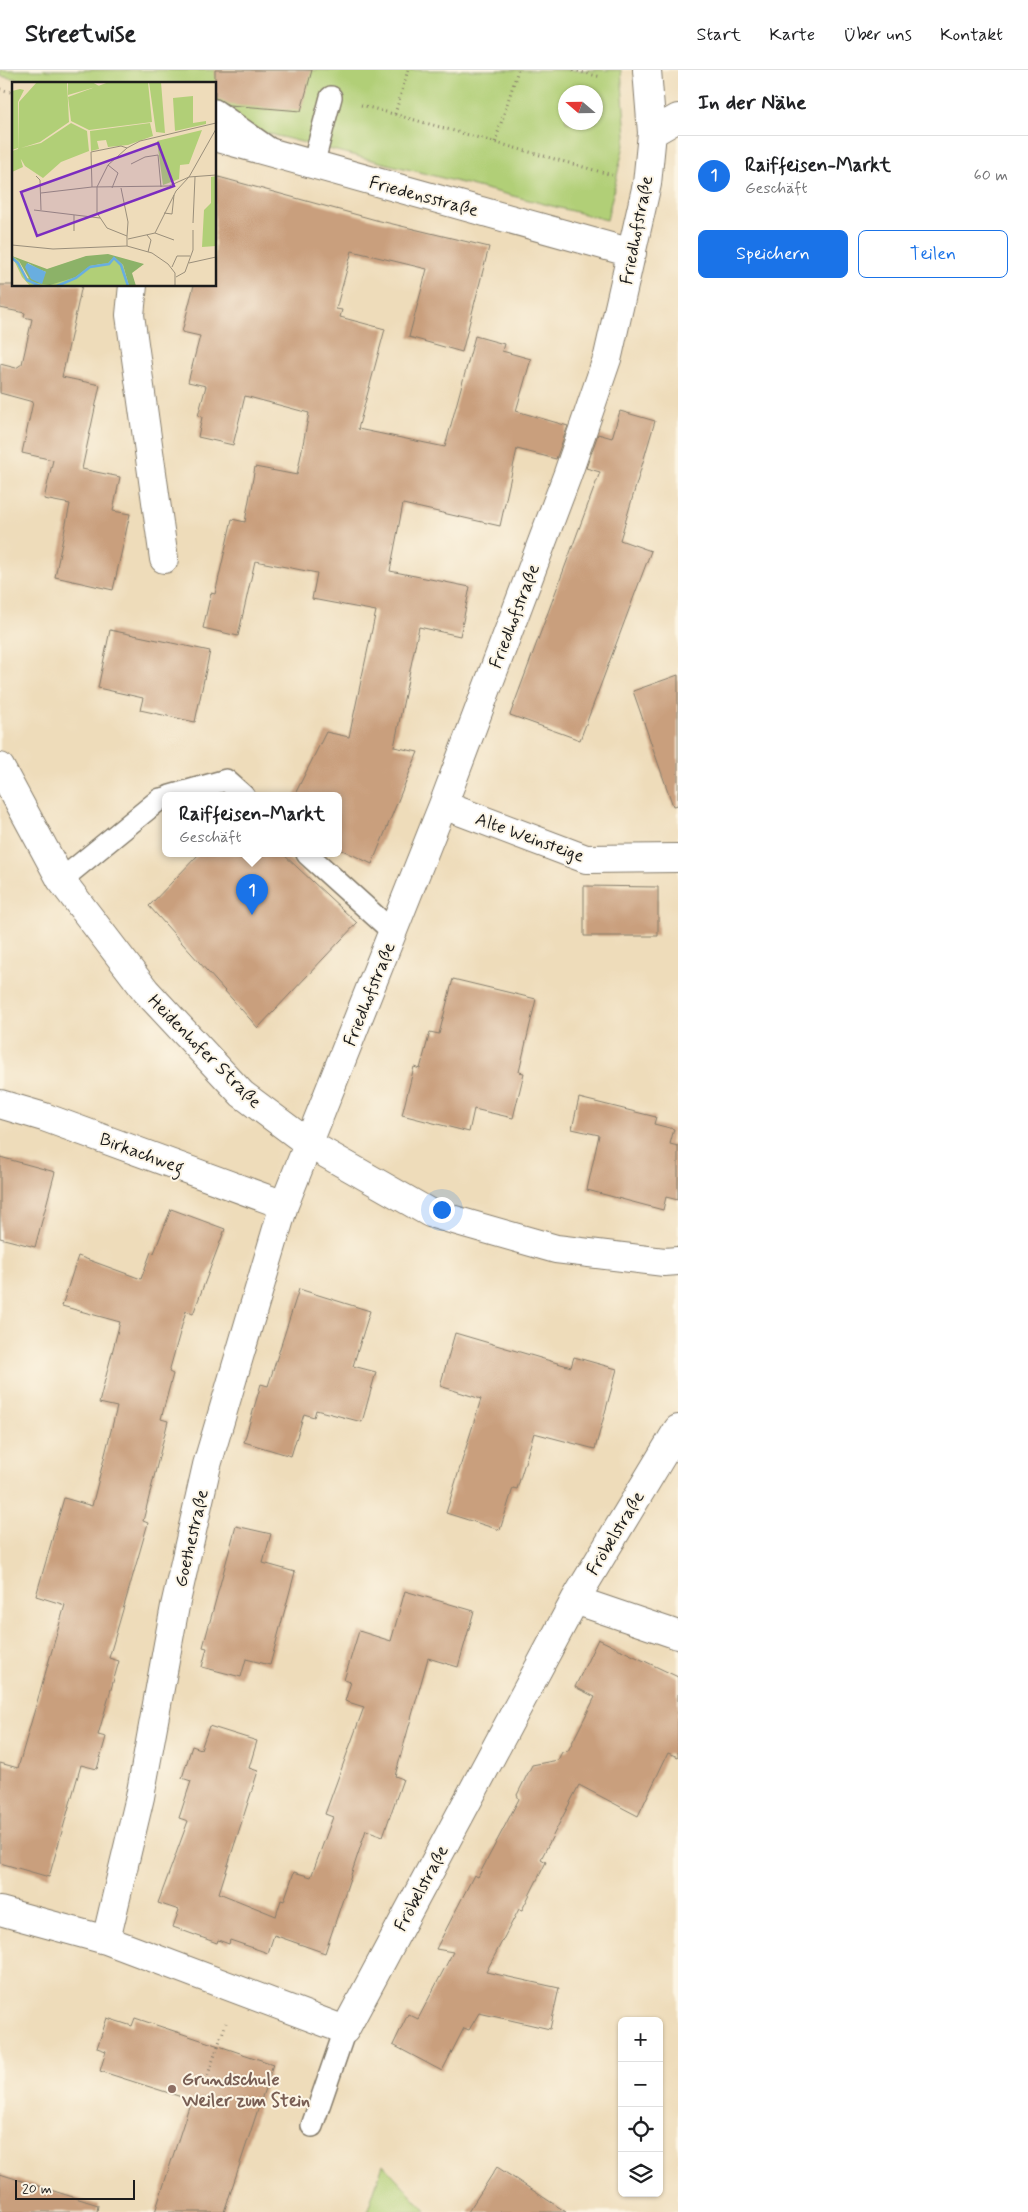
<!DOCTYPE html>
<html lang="de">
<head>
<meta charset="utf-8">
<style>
  body { margin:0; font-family:Mynerve,sans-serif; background:#f2f2f2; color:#202124 }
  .controls { position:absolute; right:15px; bottom:15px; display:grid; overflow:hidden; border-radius:8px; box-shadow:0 1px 4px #0004 }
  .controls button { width:45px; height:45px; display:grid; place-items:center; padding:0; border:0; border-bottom:1px solid #e0e0e0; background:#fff; color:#202124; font:25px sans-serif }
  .compass { position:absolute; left:558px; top:15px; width:45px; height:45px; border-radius:50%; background:#fff; box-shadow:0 1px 4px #0004; rotate:290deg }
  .scale { position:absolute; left:15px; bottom:12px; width:120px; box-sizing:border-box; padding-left:5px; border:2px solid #1c1c1c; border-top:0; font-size:14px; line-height:18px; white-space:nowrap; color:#1c1c1c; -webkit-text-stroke:4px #fcf5e5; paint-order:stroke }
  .you { position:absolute; left:441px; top:1139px; width:18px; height:18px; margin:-12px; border:4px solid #fff; border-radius:50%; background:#1a73e8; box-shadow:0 0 0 8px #1a73e833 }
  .badge { display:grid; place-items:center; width:32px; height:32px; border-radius:50%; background:#1a73e8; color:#fff; font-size:16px; font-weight:700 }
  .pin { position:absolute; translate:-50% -41px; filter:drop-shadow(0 1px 2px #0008) }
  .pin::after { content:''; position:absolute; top:26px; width:18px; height:15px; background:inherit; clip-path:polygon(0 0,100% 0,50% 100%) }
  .popup { position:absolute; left:162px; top:722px; width:180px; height:65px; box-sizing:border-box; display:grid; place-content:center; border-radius:8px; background:#fff; filter:drop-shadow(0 1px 4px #0005); font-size:16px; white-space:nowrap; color:#757577 }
  .popup b { font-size:19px; color:#202124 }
  .popup::after { content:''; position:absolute; left:50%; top:100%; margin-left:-10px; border:10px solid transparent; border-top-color:#fff }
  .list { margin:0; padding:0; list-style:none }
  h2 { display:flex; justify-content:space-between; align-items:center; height:65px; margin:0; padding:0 20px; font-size:21px }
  h2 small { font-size:16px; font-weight:400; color:#757577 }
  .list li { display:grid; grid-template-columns:32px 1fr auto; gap:15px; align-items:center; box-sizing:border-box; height:80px; padding:0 20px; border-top:1px solid #e0e0e0 }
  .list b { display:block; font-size:19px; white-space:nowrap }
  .list p { margin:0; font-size:16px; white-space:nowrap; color:#757577 }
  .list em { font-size:16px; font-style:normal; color:#757577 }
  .actions { display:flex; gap:10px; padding:15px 20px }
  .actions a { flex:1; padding:11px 0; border:1px solid #1a73e8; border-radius:8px; text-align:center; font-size:18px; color:#1a73e8 }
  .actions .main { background:#1a73e8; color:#fff }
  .icon { flex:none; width:28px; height:28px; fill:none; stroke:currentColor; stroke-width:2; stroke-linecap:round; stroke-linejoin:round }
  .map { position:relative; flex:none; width:678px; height:2142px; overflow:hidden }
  header { display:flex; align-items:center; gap:30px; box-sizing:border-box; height:70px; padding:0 25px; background:#fff; border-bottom:1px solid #e0e0e0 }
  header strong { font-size:24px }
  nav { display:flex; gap:28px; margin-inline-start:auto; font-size:18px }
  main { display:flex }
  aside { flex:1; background:#fff }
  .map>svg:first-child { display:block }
  .green { fill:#b1cf77; stroke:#66764a; fill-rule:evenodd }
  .building { fill:#c99f7d }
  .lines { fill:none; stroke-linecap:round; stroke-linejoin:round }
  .lane-casing { stroke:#857c6b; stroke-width:24 }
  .street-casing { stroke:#857c6b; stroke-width:30 }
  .secondary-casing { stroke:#857c6b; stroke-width:30 }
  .path { stroke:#857c6b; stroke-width:3; stroke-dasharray:1 4; stroke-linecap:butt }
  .lane { stroke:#fff; stroke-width:21 }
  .street { stroke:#fff; stroke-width:28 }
  .secondary { stroke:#fff; stroke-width:28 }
  .education-dot { fill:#8d6e63; stroke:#fcf5e5; stroke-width:2 }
  .labels { text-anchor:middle; stroke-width:4; stroke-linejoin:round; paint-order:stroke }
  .street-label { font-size:18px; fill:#1c1c1c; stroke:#fcf5e5 }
  .education-label { font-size:18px; font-weight:bold; fill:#785e54; stroke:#fcf5e5; text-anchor:start }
  .inset-river { fill:none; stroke:#69aedf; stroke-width:2.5 }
  .inset-road { fill:none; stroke:#9a8f7b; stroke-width:1 }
  .view { fill:#7b2cbf; fill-opacity:0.15; stroke:#7b2cbf; stroke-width:2.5 }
  .inset-edge { fill:none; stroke:#1c1c1c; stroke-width:2.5 }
</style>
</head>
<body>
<header>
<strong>Streetwise</strong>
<nav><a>Start</a><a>Karte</a><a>Über uns</a><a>Kontakt</a></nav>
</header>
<main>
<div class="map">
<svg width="678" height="2142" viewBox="0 0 678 2142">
  <rect width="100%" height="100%" fill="#fcf5e5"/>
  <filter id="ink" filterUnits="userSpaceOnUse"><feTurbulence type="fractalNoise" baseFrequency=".02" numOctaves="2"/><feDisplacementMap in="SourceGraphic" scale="10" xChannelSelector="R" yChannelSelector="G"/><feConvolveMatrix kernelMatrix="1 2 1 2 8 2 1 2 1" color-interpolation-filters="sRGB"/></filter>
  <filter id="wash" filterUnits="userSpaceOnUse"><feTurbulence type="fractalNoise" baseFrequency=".0096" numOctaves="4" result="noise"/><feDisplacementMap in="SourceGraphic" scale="20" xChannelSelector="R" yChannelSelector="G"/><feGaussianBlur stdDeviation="1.12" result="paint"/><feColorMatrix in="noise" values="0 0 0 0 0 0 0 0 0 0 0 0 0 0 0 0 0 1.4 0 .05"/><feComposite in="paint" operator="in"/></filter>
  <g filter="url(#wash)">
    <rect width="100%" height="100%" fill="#eedcba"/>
    <path class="green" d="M0,0H621L626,66L607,150L215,50V14H43L0,6ZM566,22H596V52H566Z
      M383,2094L427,2142H367Z"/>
    <g id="blocks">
      <path class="building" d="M215,0H312L301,41L229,35L215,28Z
        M215,106L376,150L489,177L462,282L409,267L427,199L352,181L336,239L342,240L340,247L385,259L358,359L445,377L475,266L504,274L502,281L531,289L516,341L568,356L556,389L517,379L500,456L403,434L390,501L470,517L460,566L419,557L394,677L418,682L372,794L338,778V726H294L326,662L349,667L376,541L312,529L317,503L255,491L238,566L203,558L211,523L215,524L232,449L245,452L255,397L297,405L309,343L245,326L233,375L198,367L202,347L198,346L206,316L188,312L200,266L182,262L194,215H215Z
        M0,215H82L62,307L100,315L82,399L120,407L113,441L130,444L113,520L55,507L70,434L44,429L53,390L22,383L33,332L0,323V294L16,298L22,294L32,249L24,247L25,243L0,238Z
        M620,341L655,351L620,470L651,481L580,670L510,645L600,402L586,398L598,364L612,368Z
        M110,560L210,581L195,652L140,640L143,628L98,618Z
        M678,605V735L673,736L633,621Z
        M199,784H283L357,853L258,958L149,836Z
        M584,816L658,817V866H584Z
        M453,909L536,929L519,1002L524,1003L513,1048L474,1039L469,1062L402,1045L414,997L420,999L430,962L439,964Z
        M579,1028L656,1047L654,1054L674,1059L670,1074L678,1076V1130L666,1127L663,1140L587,1120L599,1065L572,1059Z
        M0,1087L55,1102L35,1177L0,1168Z
        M171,1139L225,1159L193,1244L186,1241L169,1302L173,1304L161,1349L168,1351L143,1451L148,1453L109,1588L119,1591L98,1665L106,1667L97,1699L81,1695L49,1807L0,1793V1693L18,1698L65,1535L36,1526L64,1428L92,1436L117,1337L99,1333L120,1252L62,1236L78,1186L141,1209L151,1182L154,1183Z
        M299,1219L370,1241L353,1296L376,1302L362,1352L316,1340L314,1347L304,1344L291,1386L244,1372L261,1314L268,1316Z
        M455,1263L571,1297L574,1287L617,1299L595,1379L534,1363L517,1419L513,1418L500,1460L446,1443L481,1329L440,1316Z
        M236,1456L271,1464L263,1493L295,1502L270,1595L246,1589L241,1607L202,1597L207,1578L203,1577Z
        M405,1521L474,1541L458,1597L428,1588L395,1706L403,1709L383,1766L366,1760L325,1883L274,1865L268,1883L230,1870L229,1874L218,1870L217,1873L173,1857L179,1840L158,1833L188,1751L179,1748L191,1711L182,1708L192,1676L201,1679L209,1656L257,1671L249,1698L258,1701L219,1823L276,1846L281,1830L284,1831L294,1802L311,1807L333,1747L325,1744L364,1637L345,1631L351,1612L344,1610L359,1561L391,1571Z
        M598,1569L678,1607V1687L668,1683L638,1746L579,1715L541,1789L546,1792L522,1840L519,1839L486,1902L559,1918L550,1959L479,1943L469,1960L464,1958L442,2001L393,1975L408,1944L418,1949L453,1882L436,1879L474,1805L478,1807L519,1729L517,1725L532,1695L558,1690L562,1682L568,1681L595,1627L575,1617Z
        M107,1948L132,1956L135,1948L273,1994L224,2142H155L191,2030L100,2001L106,1981L97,1978Z
        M497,2097L566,2142H468Z
        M0,2104L98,2135L97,2142H0Z"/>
    </g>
  </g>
  <g filter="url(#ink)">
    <use href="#blocks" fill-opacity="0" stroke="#857c6b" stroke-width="1"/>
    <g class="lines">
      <g class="lane-casing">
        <path id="lane" d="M215,40L269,78
          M313,95L331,27
          M170,726L226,710L244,726
          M307,784L393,862
          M61,810L160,729L166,728
          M312,2056L345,1960"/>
      </g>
      <g class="street-casing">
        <path id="street" d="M652,63L678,48
          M215,67L632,183
          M133,215L130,245L164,489
          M443,735L586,789L678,788
          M0,1034L44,1047L284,1135
          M575,1530L678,1565
          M0,1841L106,1870L345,1960L575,1530L678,1359
          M106,1870L140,1727L175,1536L207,1395L284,1135L443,735L567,406L608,286L647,114L652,63L647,0"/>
      </g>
      <g class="secondary-casing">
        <path id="secondary" d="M0,697L61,810L146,921L242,1024L309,1074L430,1143L556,1179L664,1192L678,1191"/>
      </g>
      <path class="path" d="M573,0L601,7
        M0,19L14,23
        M361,35L612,105
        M395,44L408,0
        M495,72L518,0
        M206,2010L226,1953"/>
      <use href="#lane" class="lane"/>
      <use href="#street" class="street"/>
      <use href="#secondary" class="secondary"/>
    </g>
  </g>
  <circle class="education-dot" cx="172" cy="2019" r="5"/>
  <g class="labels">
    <g class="street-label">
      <text transform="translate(424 126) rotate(15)" y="6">Friedensstraße</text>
      <text transform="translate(636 160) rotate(-79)" y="6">Friedhofstraße</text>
      <text transform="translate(514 546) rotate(-69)" y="6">Friedhofstraße</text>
      <text transform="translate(530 767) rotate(20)" y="6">Alte Weinsteige</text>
      <text transform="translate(369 924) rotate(-68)" y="6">Friedhofstraße</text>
      <text transform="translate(205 981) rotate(45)" y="6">Heidenhofer Straße</text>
      <text transform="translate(142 1083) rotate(20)" y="6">Birkachweg</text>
      <text transform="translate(615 1463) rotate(-59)" y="6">Fröbelstraße</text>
      <text transform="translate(191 1468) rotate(-77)" y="6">Goethestraße</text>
      <text transform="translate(421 1818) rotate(-62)" y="6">Fröbelstraße</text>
    </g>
    <g class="education-label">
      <text x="182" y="2015">Grundschule<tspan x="182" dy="21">Weiler zum Stein</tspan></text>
    </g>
  </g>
  <g transform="translate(12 12)">
    <rect width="204" height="204" fill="#eedcba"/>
    <path d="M25,0H55L57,40L28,60L9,66L29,61L59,41L75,49L77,69L49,80L31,96L13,84L6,72L7,20ZM56,0H80L87,4L56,13ZM97,0H136L140,40L77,48L59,39L56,15ZM137,0H149L153,51L144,50ZM8,7L12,8L6,20V66L0,68V9ZM181,14V41L194,39V42L163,49L161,16ZM138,41L141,54L116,63L96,65L94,58L85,59L87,67L79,69L78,49ZM190,48L177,82L168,83L167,97L151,103L145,59ZM6,67L11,85L0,90V69ZM204,94V164L190,165L192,128L199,121V95ZM0,174L7,179L14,196L64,195L78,184L88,183L102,175L111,183L117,204H18L10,195Z" fill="#b1cf77"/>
    <path d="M96,172L132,182L120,191L124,204H117L111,183L102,175L96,181L78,184L64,195L38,203L19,200L7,179L0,174L35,187L74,174ZM16,181L26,187L34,190L19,197Z" fill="#8cb268" fill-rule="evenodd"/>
    <path d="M15,181L34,190L30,202L19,197L13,185Z" fill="#69aedf"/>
    <path class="inset-river" d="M0,176L6,181L15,198L28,204M45,204L64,196L78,185L97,182L102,176L109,183L116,204"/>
    <path class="inset-road" d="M119,82L133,75L146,73L149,105M96,83L106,91L100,106M24,94L28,98L29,128M80,105L79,70L109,64L115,66M109,106L116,140L115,154M29,111L80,105L157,104L177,95L204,47M22,128L88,136M152,131L160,132L162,113M62,133V149M181,141L183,95M143,151L164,109L177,95L204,93M135,153L139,158L136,170M116,157L143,151L162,158M0,163L41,167L115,164V154L95,146L85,131V105L96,83L115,66L128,59L204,41M115,164L140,171L156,182L163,191V204M177,181L204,175M160,185L165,174H178M164,195L173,190L181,168V148"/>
    <path class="view" d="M146,61L162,104L25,154L9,110Z"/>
    <rect width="204" height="204" class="inset-edge"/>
  </g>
</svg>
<div class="controls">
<button>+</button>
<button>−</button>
<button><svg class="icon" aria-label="locate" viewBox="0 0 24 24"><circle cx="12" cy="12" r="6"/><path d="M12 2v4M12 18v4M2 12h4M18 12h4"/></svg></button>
<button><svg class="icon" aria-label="layers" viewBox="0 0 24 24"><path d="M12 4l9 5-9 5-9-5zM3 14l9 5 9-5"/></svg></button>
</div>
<svg class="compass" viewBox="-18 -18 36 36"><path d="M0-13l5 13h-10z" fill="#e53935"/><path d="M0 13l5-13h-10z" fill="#757577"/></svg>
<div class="scale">20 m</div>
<div class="you"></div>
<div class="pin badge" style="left:252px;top:845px">1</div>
<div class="popup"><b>Raiffeisen-Markt</b>Geschäft</div>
</div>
<aside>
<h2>In der Nähe<small></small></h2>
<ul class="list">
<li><span class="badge">1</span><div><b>Raiffeisen-Markt</b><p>Geschäft</p></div><em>60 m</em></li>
</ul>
<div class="actions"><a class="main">Speichern</a><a>Teilen</a></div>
</aside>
</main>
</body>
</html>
